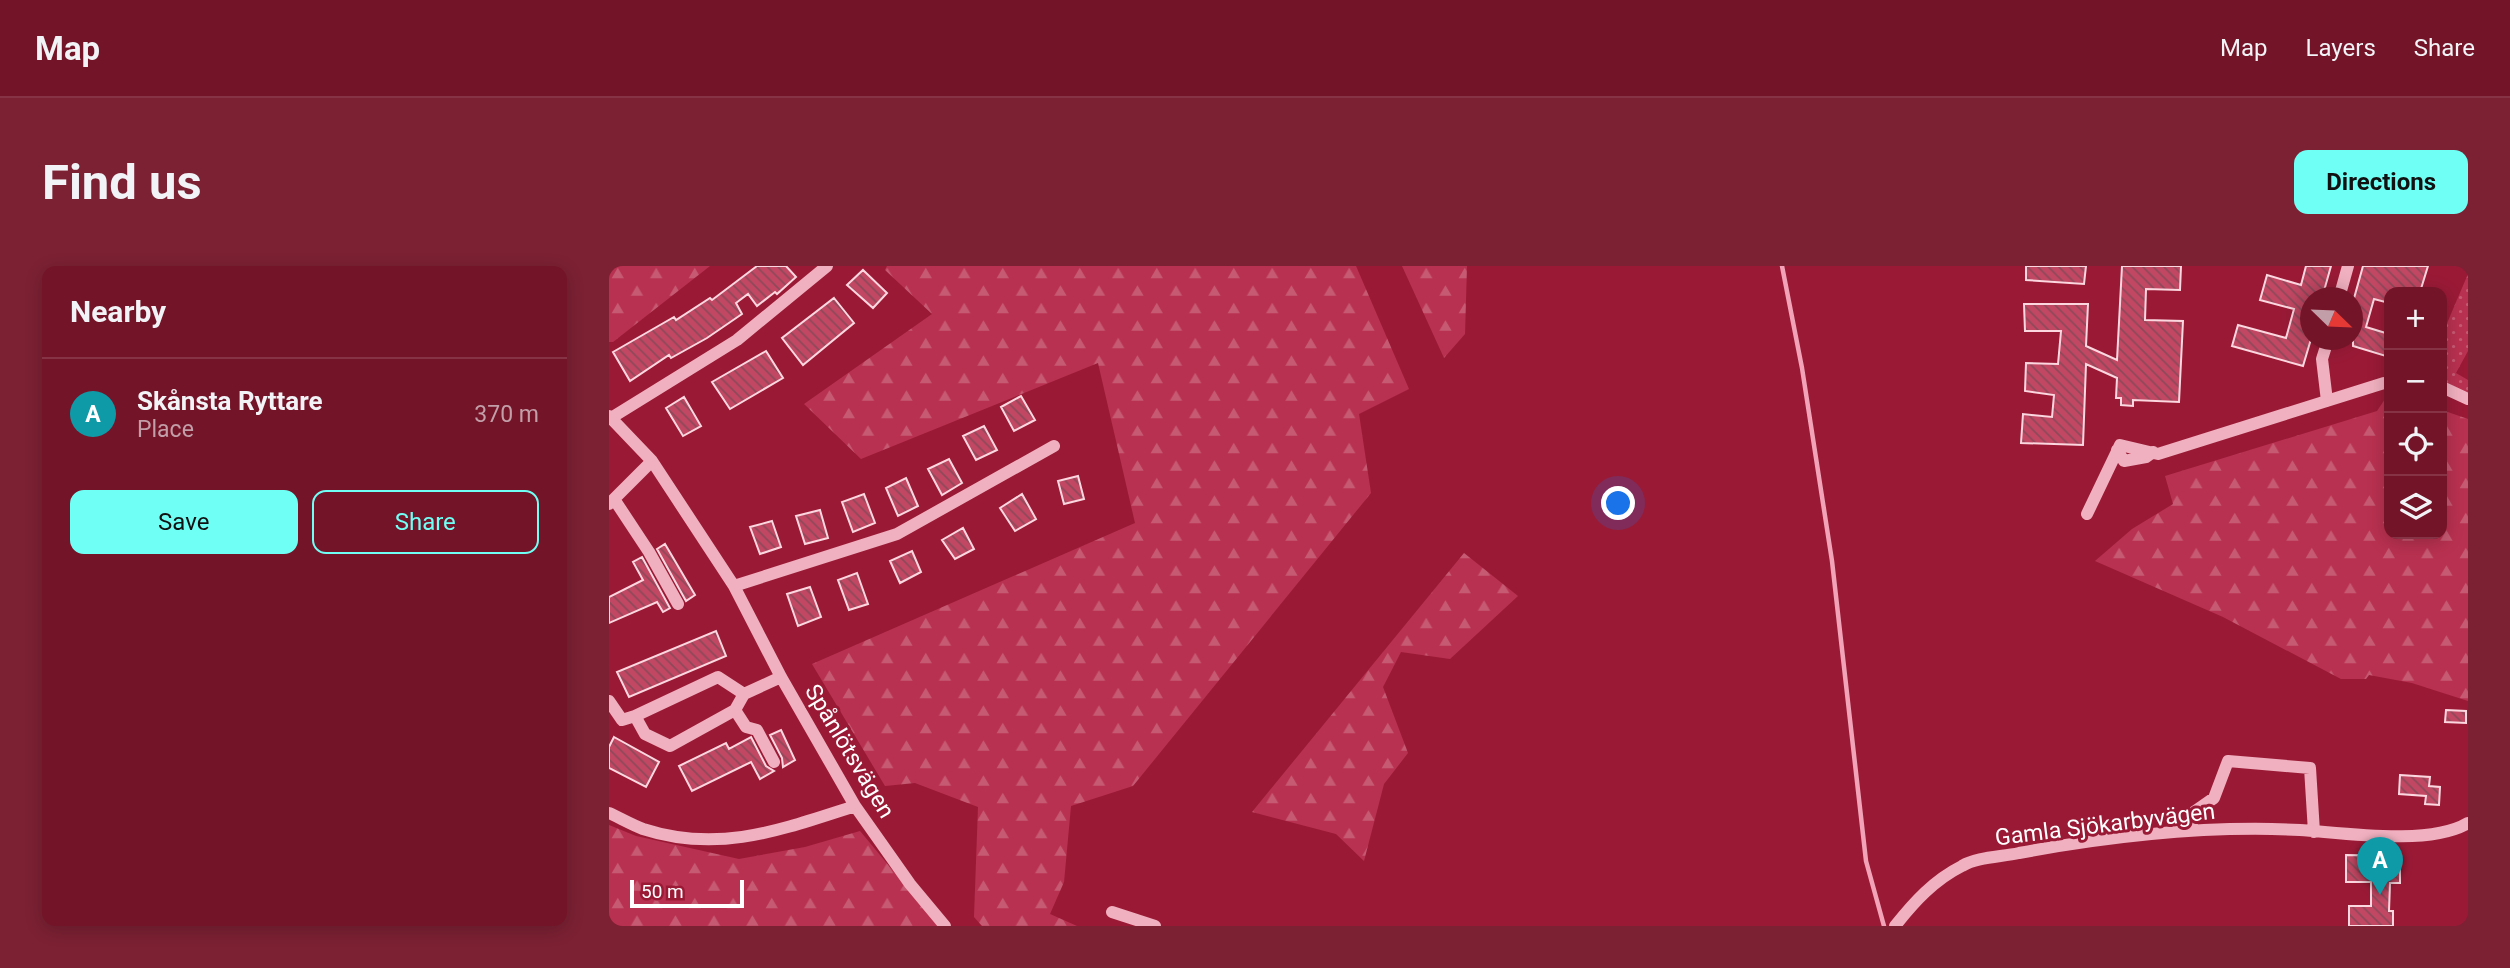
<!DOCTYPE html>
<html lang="en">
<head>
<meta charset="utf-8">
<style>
  body { margin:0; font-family:Roboto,sans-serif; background:#7c2134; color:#f1f3f6 }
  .controls { position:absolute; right:21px; top:21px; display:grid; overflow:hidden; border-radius:14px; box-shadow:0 4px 18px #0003 }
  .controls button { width:63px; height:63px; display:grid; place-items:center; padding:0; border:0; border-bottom:2px solid #863345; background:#741428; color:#f1f3f6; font:35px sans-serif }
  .compass { position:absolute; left:1691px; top:21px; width:63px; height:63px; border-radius:50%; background:#741428; box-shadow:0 4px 18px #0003; rotate:113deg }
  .scale { position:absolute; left:21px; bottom:18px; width:114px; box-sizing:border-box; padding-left:7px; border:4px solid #fff; border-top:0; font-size:19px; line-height:24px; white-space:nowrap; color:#fff; -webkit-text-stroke:5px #9a1a36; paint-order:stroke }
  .you { position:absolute; left:1010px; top:238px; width:24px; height:24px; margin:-18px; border:5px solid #fff; border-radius:50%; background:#1a73e8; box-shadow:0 0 0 10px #1a73e833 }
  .badge { display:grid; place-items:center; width:46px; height:46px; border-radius:50%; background:#70fff5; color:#fff; font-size:23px; font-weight:700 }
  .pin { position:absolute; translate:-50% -58px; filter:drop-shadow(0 2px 4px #0008) }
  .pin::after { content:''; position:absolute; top:37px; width:24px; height:21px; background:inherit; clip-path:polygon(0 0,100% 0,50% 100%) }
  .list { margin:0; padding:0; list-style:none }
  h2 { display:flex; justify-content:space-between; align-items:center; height:91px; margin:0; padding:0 28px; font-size:30px }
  h2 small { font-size:23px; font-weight:400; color:#c29ea8 }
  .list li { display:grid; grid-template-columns:46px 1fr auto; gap:21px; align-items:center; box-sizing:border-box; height:112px; padding:0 28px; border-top:2px solid #863345 }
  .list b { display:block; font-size:26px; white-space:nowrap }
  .list p { margin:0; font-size:23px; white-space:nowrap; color:#c29ea8 }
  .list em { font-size:23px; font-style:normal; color:#c29ea8 }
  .actions { display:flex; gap:14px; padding:21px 28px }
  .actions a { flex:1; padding:16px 0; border:2px solid #70fff5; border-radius:14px; text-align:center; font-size:24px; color:#70fff5 }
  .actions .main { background:#70fff5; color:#111 }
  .icon { flex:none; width:38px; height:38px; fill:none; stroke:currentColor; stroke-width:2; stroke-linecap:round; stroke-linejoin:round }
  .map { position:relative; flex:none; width:1859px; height:660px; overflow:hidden; border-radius:14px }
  header { display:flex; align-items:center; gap:42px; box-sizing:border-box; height:98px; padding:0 35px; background:#741428; border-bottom:2px solid #863345 }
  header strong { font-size:33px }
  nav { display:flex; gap:38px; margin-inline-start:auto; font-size:24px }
  .intro { display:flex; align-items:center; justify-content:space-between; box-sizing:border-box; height:168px; padding:0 42px }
  h1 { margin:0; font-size:49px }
  .button { padding:18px 32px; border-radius:14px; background:#70fff5; color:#111; font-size:24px; font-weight:700 }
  main { display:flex; gap:42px; padding:0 42px }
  aside { flex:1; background:#741428; border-radius:14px; box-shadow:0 4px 18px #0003 }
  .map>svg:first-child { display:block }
  .forest { fill:url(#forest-firs) }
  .park { fill:url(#park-dots) }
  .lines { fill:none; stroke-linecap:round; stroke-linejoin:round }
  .stream { stroke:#f3a3b7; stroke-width:4.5 }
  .building { fill:url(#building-back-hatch); stroke:#fcd7e0; stroke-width:2 }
  .minor { stroke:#f1b0bf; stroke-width:12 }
  .labels { text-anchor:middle; stroke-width:6; stroke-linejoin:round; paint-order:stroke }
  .street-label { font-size:23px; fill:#fff; stroke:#9a1a36 }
</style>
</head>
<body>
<header>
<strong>Map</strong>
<nav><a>Map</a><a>Layers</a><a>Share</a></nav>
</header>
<div class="intro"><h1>Find us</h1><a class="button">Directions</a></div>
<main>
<aside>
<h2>Nearby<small></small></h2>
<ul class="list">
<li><span class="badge" style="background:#0f9aa8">A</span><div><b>Skånsta Ryttare</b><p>Place</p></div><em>370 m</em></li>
</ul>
<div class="actions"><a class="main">Save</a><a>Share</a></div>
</aside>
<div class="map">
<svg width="1859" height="660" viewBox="0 0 1859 660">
  <defs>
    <pattern id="forest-firs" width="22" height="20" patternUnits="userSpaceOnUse" patternTransform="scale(1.75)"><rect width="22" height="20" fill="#b93150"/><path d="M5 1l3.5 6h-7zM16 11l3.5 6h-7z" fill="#c75a73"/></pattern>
    <pattern id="park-dots" width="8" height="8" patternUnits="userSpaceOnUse" patternTransform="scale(1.75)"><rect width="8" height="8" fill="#b93150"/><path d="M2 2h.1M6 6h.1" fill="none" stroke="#c75a73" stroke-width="1.8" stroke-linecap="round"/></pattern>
    <pattern id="building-back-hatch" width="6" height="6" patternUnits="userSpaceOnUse" patternTransform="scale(1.75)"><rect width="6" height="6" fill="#c24763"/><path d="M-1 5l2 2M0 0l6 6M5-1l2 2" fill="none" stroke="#8d4959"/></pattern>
  </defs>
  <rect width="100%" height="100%" fill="#9a1a36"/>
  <path class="forest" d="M0,0H101L4,76H0Z
    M278,0H747L800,123L750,148L762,227L524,520L462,540L455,616L441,648L468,660H373L365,651L369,541L306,517L276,520L203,398L526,257L489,97L252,193L195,138L323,48L276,4Z
    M793,0H858L856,68L835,92Z
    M1776,133L1780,134V268H1833V144L1859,153V435L1803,417L1760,409L1757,413H1732L1614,351L1486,295L1523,263L1564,238L1556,210L1768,145Z
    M855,287L909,330L841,393L792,386L774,421L799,487L775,518L755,595L727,568L643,546Z
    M0,559L27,570L130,593L196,581L251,565L330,660H0Z"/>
  <path class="park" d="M1859,8V85L1847,107L1859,114V128L1833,114V69Z"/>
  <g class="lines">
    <path class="stream" d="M1173,0L1193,102L1223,295L1257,595L1275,660"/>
  </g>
  <path class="building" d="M148,0H177L187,11L168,28L166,26L148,40L139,28L127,37L133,48L98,72L62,92L60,89L21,115L4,86L65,51L67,54L101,32L103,34Z
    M1417,0H1477L1475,18L1417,14Z
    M1513,0H1572L1571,24L1537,23L1536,54L1574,55L1570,136L1524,134V140L1512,139V132H1507L1508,112L1477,98L1474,179L1412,177L1414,148L1443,151L1445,129L1416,125L1417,97L1449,98L1452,65H1416L1415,38H1479L1477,80L1508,94Z
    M1697,0H1722L1713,32H1702V73L1694,100L1623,80L1629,59L1677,72L1685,43L1651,34L1658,9L1692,19Z
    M1754,0H1819L1811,26H1780V37L1765,33L1757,61L1780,68V91L1744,80V36Z
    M254,4L278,27L264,42L238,19Z
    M225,32L245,57L194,99L173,72Z
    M157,85L174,112L121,143L103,116Z
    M412,130L426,154L405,165L392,141Z
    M75,131L92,160L74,170L57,142Z
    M375,160L388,184L367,194L354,170Z
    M340,193L353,217L333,229L319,203Z
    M469,210L475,233L455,238L449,215Z
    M297,212L309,240L289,250L277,222Z
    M255,228L266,257L244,266L233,236Z
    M413,228L427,253L406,265L391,242Z
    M211,244L219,272L196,278L187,250Z
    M163,255L172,281L151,288L141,261Z
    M354,262L365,283L346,293L333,274Z
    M56,278L86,329L77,335L48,283Z
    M303,285L312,306L291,317L281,295Z
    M33,291L61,342L54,346L48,336L0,357V331L34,314L24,296Z
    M248,307L259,338L240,344L229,314Z
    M201,321L212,351L189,360L178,328Z
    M107,365L117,390L20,431L8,406Z
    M1837,444L1857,445V457L1836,456Z
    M172,464L186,494L174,501L173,492L161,469Z
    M5,471L50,496L37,521L0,502V481Z
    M142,471L157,500L165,505L151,513L142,496L83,525L70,500L117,477L120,483Z
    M1791,509L1821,511L1820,520L1831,521L1830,539L1816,538L1817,530L1790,528Z
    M1737,589L1791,590V617H1781L1780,645H1784V660H1740V640H1762V616H1737Z"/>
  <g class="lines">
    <path class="minor" d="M1730,32L1739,0
      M1833,121L1859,133
      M1718,135L1713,93L1719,74
      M0,150L43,195L125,320L172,411L246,540L301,618L336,660
      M2,152L128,74L218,0
      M1508,184L1515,195L1537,191L1544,186
      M5,233L40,286L69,338
      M0,238L43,195
      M1478,248L1511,179L1549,188L1775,117H1780
      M125,320L288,268L445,180
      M135,428L126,444L61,480L36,468L26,450L109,411L135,428L172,411
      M0,435L13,454L26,450
      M126,444L137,461L148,464L165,496
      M0,547C11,552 23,559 34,563C111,588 174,563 246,540
      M1581,564L1585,546L1605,532L1619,495L1701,502L1705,566
      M503,646L546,660
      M1286,660C1305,636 1325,614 1353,600C1368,591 1392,591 1410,587C1502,570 1597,559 1691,564C1735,567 1821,580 1859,557"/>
  </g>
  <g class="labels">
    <g class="street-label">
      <text transform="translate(241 485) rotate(59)" y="8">Spånlötsvägen</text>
      <text transform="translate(1496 558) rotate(-7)" y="8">Gamla Sjökarbyvägen</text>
    </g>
  </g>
</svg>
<div class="controls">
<button>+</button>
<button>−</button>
<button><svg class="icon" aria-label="locate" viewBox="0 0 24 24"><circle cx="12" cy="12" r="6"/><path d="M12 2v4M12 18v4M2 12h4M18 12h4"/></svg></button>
<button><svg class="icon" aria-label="layers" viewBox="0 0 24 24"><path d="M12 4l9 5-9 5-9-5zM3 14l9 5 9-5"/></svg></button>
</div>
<svg class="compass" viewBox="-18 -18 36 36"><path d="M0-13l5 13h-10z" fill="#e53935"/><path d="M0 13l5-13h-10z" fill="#c29ea8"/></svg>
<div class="scale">50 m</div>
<div class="you"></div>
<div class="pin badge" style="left:1771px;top:629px;background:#0f9aa8">A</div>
</div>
</main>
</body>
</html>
